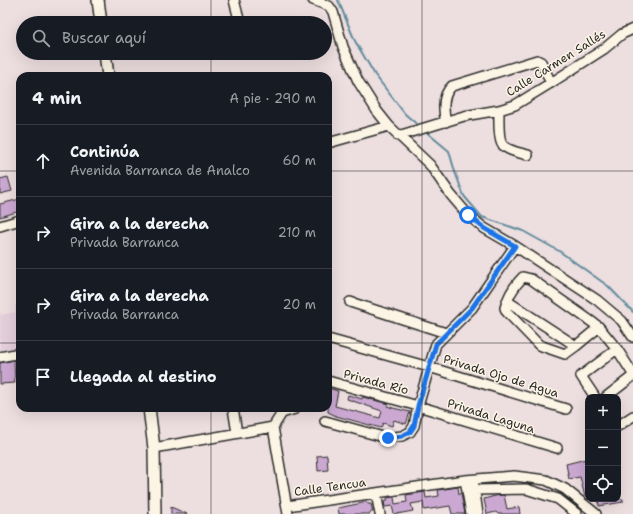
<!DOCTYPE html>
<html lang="es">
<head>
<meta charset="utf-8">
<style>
  body { margin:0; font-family:"Shantell Sans",sans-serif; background:#20242c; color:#f1f3f6 }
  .controls { position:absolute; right:12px; bottom:12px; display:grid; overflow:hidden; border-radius:8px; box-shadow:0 4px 16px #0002 }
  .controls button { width:36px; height:36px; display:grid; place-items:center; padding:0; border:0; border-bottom:1px solid #363941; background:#171b24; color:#f1f3f6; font:20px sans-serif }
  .stop { position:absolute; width:12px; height:12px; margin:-9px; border:3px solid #1a73e8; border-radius:50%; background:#fff }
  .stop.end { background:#1a73e8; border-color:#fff; box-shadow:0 1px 4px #0008 }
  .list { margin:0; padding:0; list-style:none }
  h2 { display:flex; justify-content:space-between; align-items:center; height:52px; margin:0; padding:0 16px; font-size:17px }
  h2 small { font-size:13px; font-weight:400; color:#9ea1a6 }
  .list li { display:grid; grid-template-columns:26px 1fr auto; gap:12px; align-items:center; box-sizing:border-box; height:72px; padding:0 16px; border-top:1px solid #363941 }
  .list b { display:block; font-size:15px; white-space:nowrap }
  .list p { margin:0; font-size:13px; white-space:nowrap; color:#9ea1a6 }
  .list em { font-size:13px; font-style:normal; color:#9ea1a6 }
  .icon { flex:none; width:22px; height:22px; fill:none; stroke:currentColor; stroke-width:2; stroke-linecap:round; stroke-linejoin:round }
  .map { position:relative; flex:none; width:633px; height:514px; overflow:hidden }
  .search { position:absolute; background:#171b24; box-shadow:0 4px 16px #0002; left:16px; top:16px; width:316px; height:44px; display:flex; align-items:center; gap:10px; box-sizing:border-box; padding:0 14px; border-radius:22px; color:#9ea1a6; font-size:15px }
  .panel { position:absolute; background:#171b24; box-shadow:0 4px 16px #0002; left:16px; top:72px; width:316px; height:340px; border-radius:12px }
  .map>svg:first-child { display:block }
  .built { fill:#e3cedb }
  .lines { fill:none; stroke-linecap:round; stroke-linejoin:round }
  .stream { stroke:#628c9d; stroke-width:2 }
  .building { fill:#cba8d2; stroke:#2b2b2b }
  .minor-casing { stroke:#2b2b2b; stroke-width:12 }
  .major-casing { stroke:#2b2b2b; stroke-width:14 }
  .minor { stroke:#fcf5e5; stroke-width:9 }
  .major { stroke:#fcf5e5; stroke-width:11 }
  .route { stroke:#1a73e8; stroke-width:5 }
  .grid { fill:none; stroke:#2b2b2b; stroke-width:1; stroke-opacity:0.55 }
  .labels { text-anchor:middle; stroke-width:3; stroke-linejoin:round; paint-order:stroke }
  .street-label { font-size:12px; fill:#2b2b2b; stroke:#fcf5e5 }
</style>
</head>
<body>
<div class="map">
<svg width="633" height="514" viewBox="0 0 633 514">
  <rect width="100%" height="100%" fill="#eddedf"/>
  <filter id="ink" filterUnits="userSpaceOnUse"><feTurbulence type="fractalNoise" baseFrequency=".025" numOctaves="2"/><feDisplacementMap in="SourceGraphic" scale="8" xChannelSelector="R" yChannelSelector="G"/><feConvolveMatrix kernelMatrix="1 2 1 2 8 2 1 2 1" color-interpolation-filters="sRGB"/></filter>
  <g filter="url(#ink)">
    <path class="built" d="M20,304V347L0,350V311L1,315L15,312V305Z"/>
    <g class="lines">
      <path class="stream" d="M338,0L355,41L375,75L405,114L420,127
        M425,131L449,151L455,172L464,196L482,217L523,231L559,251L608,286L633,312"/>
    </g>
    <path class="building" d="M8,177L12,191L0,194V179Z
      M20,199V211L0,217V204Z
      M14,360L15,383L0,384V363Z
      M328,388L338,391L335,406L380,418L382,411L347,399L348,395L362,399L363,397L388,404L387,406L393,408L410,412L406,424L394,420L392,426L383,423L381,428L336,416L328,412Z
      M327,455L328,470L318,471L317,456Z
      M586,459L588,471V500L585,497L580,477L569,479L566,464Z
      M458,487L459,494L461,493L465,514H452L450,506L424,510L423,502L411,504L413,511L397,514H394L392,506L385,507L384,502L387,501V498L394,497L395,504L407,502L406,495L425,492L426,498L439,496L438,490Z
      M504,495L507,509L519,507L520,514H498L496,512L487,514L484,499L495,496Z
      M598,499H623V502L599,506Z
      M367,502L368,504H371L373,512H370V514H339L338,508Z
      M171,507L187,514H171Z"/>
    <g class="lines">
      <g class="minor-casing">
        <path id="minor" d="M234,0L240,23
          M313,0L329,6L333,12L343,47L358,81L377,111L389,126L430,165L451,195L468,215L484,228L515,246L597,300L622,321L633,337
          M499,110C499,118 498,138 502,144C507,151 521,153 528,155
          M446,122C443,110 442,95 452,86L537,60L541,62L551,83
          M398,136L464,116L499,110L515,105L554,81L604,49L622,34L633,29
          M328,143L389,126
          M0,226L20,220
          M507,301L576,346
          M350,302L446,333
          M599,327L576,346L565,354L539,345L507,312L505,308C508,296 515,285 523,277L531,279L599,327L617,349L633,374
          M328,339L429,367L566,409
          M0,357L20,353
          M328,381L418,406L557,448
          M595,397L581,376L617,349
          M606,397L633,376
          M233,408L237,433
          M325,421L387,438L402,436L410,432L414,426L418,406L436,344L472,308L515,246
          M618,426L633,416
          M273,427L288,514
          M273,427L282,413L295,409
          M154,448L273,427
          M466,485L471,514
          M474,486L478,514
          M467,491L474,490L526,489L558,499L577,514
          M376,493L380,514
          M287,506L465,480L514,476L546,480L565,489L596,514"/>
      </g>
      <g class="major-casing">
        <path id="major" d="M98,0L101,23
          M105,53L108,76
          M149,408L154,448L155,514"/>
      </g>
      <use href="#minor" class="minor"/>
      <use href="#major" class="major"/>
    </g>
  </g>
  <g class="lines" filter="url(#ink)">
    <path class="route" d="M388,438L402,436L410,432L414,426L418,406L436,344L472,308L515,246L484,228L468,215"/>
  </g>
  <path class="grid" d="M211,0V23M422,0V514M211,53V76M0,171H20M328,171H633M0,343H20M328,343H633M211,408V514"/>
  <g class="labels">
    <g class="street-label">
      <text transform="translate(556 63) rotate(-32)" y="4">Calle Carmen Sallés</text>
      <text transform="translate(501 376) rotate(17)" y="4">Privada Ojo de Agua</text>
      <text transform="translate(376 382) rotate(15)" y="4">Privada Río</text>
      <text transform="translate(491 416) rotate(17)" y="4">Privada Laguna</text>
      <text transform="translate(330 487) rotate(-8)" y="4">Calle Tencua</text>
    </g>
  </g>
</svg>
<div class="controls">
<button>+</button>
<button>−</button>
<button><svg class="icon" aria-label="locate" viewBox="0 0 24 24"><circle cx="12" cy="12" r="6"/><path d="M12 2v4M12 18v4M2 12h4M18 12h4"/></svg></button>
</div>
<div class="stop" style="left:468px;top:215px"></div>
<div class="stop end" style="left:388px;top:438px"></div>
<div class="search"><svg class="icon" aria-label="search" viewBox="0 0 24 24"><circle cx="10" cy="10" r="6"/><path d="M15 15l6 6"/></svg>Buscar aquí</div>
<section class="panel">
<h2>4 min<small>A pie · 290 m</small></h2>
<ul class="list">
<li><svg class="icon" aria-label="ahead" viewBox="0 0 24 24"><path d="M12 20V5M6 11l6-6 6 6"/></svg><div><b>Continúa</b><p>Avenida Barranca de Analco</p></div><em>60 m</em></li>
<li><svg class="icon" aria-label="right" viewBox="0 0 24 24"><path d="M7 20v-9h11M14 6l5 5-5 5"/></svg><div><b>Gira a la derecha</b><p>Privada Barranca</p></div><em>210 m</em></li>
<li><svg class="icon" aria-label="right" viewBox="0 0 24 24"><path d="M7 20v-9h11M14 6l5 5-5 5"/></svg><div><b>Gira a la derecha</b><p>Privada Barranca</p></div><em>20 m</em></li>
<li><svg class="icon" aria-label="arrive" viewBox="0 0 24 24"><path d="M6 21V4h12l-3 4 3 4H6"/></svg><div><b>Llegada al destino</b></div></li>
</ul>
</section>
</div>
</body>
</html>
